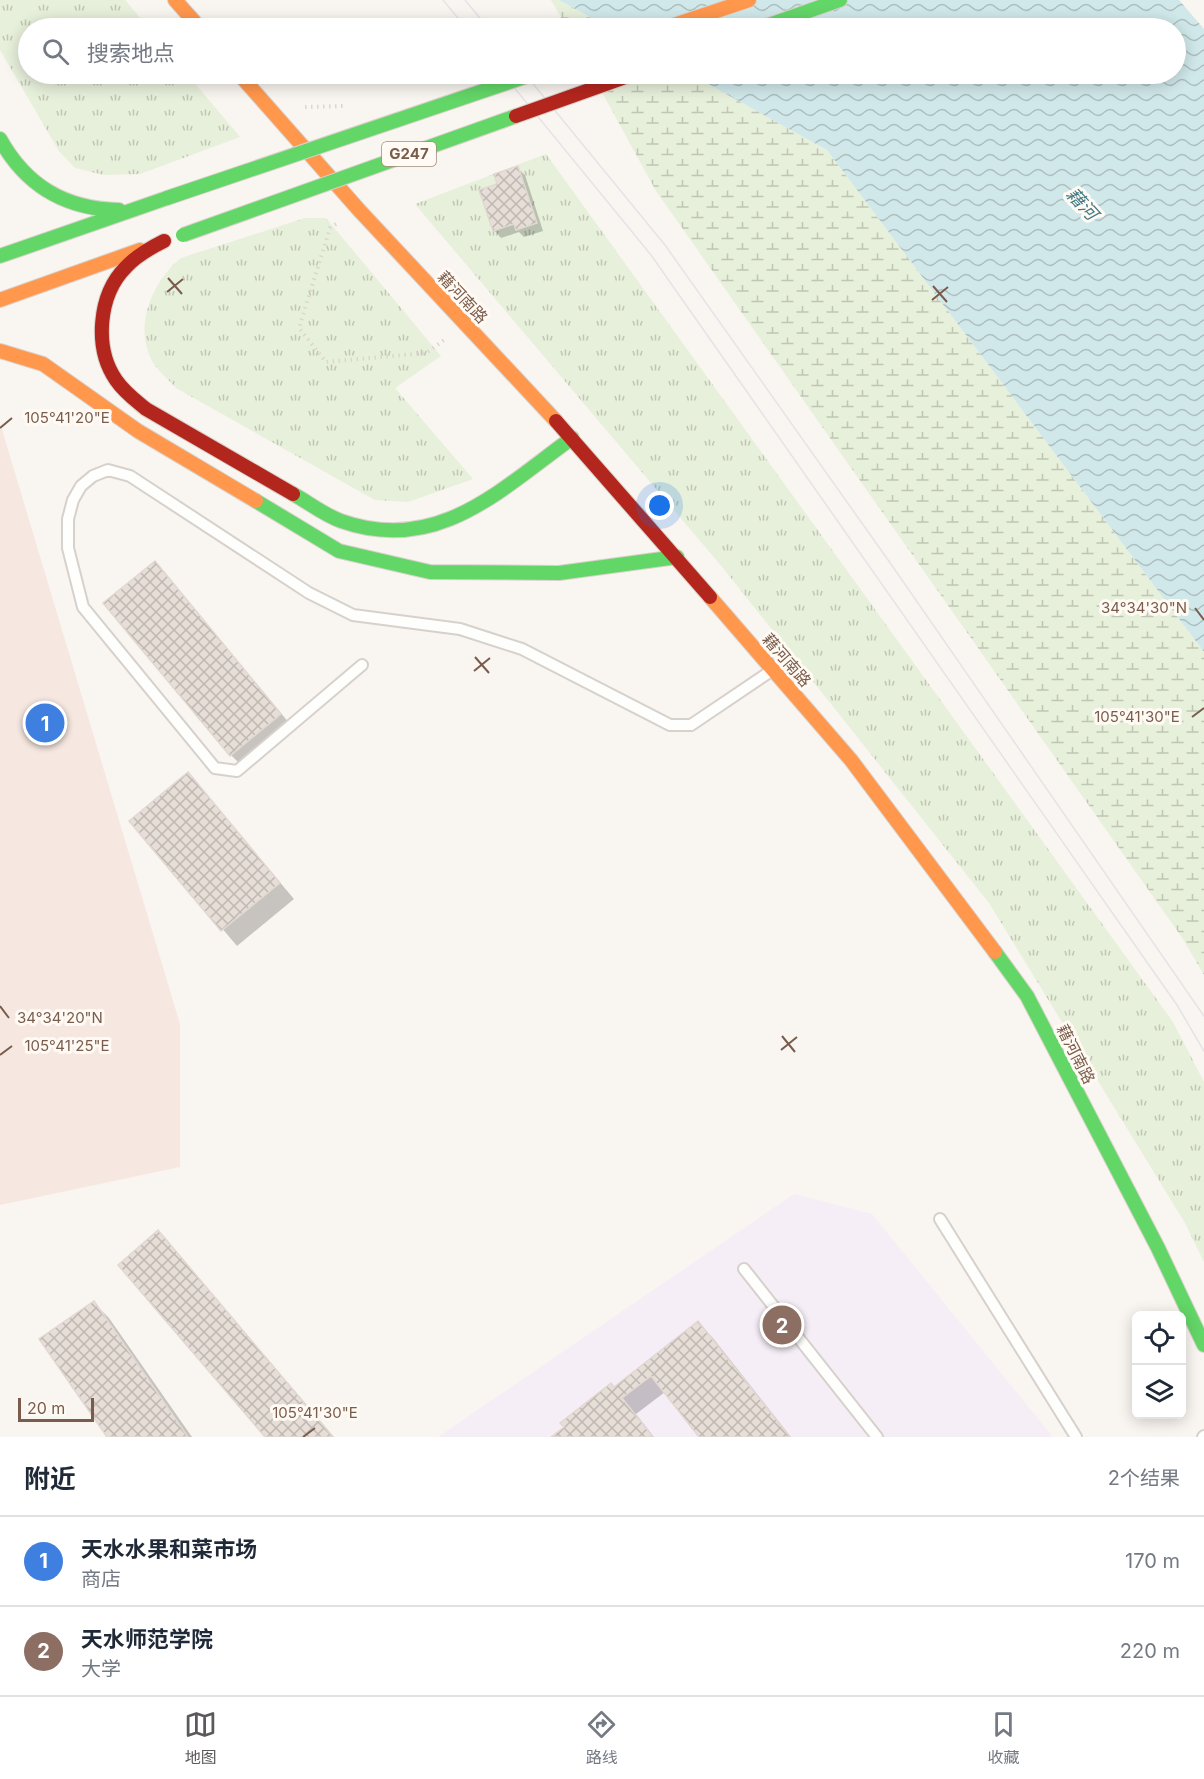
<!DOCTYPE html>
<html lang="zh">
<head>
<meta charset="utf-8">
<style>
  body { margin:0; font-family:Inter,"Noto Sans SC",sans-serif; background:#f2f2f3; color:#1f2937 }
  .controls { position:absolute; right:18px; bottom:18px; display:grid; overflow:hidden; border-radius:9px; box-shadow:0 3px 15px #0003 }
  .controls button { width:54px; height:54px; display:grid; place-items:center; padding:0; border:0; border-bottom:2px solid #e0e1e3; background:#fff; color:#1f2937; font:30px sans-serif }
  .scale { position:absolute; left:18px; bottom:15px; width:76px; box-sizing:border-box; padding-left:6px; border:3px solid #7a5c4d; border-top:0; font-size:16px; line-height:21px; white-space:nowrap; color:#7a5c4d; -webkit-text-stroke:4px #fffaf3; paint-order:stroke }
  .you { position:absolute; left:660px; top:506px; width:21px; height:21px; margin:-15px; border:4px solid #fff; border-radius:50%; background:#1a73e8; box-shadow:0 0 0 9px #1a73e833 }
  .badge { display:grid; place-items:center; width:39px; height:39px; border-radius:50%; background:#5c585b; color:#fff; font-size:20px; font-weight:700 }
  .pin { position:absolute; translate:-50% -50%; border:3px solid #fff; box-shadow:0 2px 6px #0006 }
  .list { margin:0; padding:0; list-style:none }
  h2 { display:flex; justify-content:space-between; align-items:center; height:78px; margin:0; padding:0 24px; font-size:26px }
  h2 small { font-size:20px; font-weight:400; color:#747a83 }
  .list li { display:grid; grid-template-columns:39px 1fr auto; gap:18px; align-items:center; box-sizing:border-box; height:90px; padding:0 24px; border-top:2px solid #e0e1e3 }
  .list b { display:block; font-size:22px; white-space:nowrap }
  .list p { margin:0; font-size:20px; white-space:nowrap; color:#747a83 }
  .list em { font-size:20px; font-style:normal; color:#747a83 }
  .icon { flex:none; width:33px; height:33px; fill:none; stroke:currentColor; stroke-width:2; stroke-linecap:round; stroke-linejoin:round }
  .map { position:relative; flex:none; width:1204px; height:1437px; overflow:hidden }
  .search { position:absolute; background:#fff; box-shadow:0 3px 15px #0003; left:18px; right:18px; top:18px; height:66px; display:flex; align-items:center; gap:15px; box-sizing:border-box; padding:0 21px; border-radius:33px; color:#747a83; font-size:22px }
  .sheet { height:258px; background:#fff }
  nav { display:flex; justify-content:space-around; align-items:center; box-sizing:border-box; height:84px; border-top:2px solid #e0e1e3; background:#fff; font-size:16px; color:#747a83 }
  nav a { display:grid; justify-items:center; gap:3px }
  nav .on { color:#5c585b }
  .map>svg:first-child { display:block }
  .commercial { fill:#f6e8e1 }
  .education { fill:#f6eef6 }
  .grass { fill:url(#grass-tufts) }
  .wetland { fill:url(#wetland-marsh) }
  .water { fill:url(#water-waves) }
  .shadow { fill:#0003 }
  .building { fill:url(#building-cross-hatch); stroke:#e2d8d2; stroke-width:1.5 }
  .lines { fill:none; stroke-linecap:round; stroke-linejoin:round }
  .lane-casing { stroke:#d7d1cb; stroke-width:14 }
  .fast-casing { stroke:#d9d2cb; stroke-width:16 }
  .slow-casing { stroke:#d9d2cb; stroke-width:16 }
  .jam-casing { stroke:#d9d2cb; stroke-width:16 }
  .path { stroke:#dcd5d0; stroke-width:4; stroke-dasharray:1.5 4.5; stroke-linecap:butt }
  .lane { stroke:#fefefd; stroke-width:10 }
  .fast { stroke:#63d668; stroke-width:14 }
  .slow { stroke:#ff974d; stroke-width:14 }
  .jam { stroke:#b3261e; stroke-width:14 }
  .tram { stroke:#e6e3e7; stroke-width:1.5 }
  .fast-bridge-casing { stroke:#dad1cc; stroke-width:16; stroke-linecap:butt }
  .jam-bridge-casing { stroke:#dad1cc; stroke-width:16; stroke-linecap:butt }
  .fast-bridge { stroke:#63d668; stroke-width:14 }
  .jam-bridge { stroke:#b3261e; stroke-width:14 }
  .ticks { fill:none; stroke:#7a5c4d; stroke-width:2 }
  .labels { text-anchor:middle; stroke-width:6; stroke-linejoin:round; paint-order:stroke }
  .shield { fill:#fffaf3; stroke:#a28b7f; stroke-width:1.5 }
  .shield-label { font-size:15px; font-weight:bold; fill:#7a5c4d }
  .street-label { font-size:16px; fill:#7a5c4d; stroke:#fffaf3 }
  .water-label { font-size:18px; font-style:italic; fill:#437c86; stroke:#fffaf3 }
  .ticks-label { font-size:15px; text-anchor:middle; fill:#7a5c4d; stroke:#fffaf3; stroke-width:6; stroke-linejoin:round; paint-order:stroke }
</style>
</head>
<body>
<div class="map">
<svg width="1204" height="1437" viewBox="0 0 1204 1437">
  <defs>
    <pattern id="grass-tufts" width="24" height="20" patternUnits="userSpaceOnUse" patternTransform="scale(1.5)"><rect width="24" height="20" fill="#e7f0db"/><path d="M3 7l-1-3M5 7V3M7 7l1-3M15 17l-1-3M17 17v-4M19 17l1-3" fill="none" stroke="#c0c6b4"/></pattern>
    <pattern id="wetland-marsh" width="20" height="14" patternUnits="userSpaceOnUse" patternTransform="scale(1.5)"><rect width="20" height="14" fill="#e7f0db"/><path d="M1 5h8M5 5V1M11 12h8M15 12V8" fill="none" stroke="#c0c6b4"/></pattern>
    <pattern id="water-waves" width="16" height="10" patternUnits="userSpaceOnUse" patternTransform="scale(1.5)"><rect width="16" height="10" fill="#d0e8ea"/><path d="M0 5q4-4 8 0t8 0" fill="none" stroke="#aebfc0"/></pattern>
    <pattern id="building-cross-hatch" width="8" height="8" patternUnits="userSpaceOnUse" patternTransform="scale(1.5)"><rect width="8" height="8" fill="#e6ded7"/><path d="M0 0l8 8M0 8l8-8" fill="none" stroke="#bfb7b1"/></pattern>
  </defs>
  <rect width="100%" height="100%" fill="#f9f5f0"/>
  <path class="commercial" d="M0,423L180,1024V1167L0,1205Z"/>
  <path class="education" d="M794,1194L872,1214L1053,1437H438Z"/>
  <path class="grass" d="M0,0H125L149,28H28V74H187L240,137L140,174L104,175L75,168L59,151L0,50Z
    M546,154L1173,1022L1204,1082V1262L1185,1223L989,903L723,568L415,204Z
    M305,218H326L441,356L395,388L473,479L408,502L375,500L176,388C168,379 156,369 151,359C134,324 153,281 181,258Z"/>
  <path class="wetland" d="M551,0H559L610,28H567Z
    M592,74H690L827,150L1204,652V975L1183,939L656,191Z"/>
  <path class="water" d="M559,0H1179L1204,29V652L827,150L690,74H1176V28H610Z"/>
  <path class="shadow" d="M517,168L525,175L543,231L524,237L519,232L501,238L494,230L499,184Z
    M155,563L295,730L246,770L231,755Z
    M188,774L294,899L237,946L131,821Z
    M158,1232L173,1248L334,1437H267Z
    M94,1303L109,1318L192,1437H109Z
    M698,1323L713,1338L791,1437H701L665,1392L636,1414L654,1437H553Z"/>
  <path class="building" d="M518,166L537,223L516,230L514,224L493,231L479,190L497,184L494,174Z
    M155,561L281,714L230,756L103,603Z
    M188,772L280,883L221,931L129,821Z
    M158,1230L333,1437H265L118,1265Z
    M94,1301L188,1437H107L39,1339Z
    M698,1321L790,1437H699L651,1376L622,1398L653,1437H551L564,1427L560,1423L611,1383L614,1387Z"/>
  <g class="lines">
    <g class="lane-casing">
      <path id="lane" d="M362,665L237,771L215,768L83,607L68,548V519L73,500L81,486L93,476L108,470L130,476L309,593L353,615L460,629L522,649L670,725H691L771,671
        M940,1219L1076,1437
        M744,1269L877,1437
        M1203,1437L1204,1436"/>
    </g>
    <g class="fast-casing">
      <path id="fast" d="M760,28L840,0
        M0,139C26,186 65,209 119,210
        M0,256L167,198
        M293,494C308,502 324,515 341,521C437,555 500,490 572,438
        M256,501L339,551L430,572L559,573L677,557
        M995,952L1027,996L1158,1248L1204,1345"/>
    </g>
    <g class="slow-casing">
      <path id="slow" d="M175,0L200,28
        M665,28L749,0
        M239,74L359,210L556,421
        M0,300L140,250
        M0,351L43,364L138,431L256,501
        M710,597L851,760L995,952"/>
    </g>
    <g class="jam-casing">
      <path id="jam" d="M164,241C150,248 136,256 126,267C98,295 94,348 116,380C124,392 135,400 146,409L293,494
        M556,421L710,597"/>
    </g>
    <path class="path" d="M305,107L345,106
      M336,224L330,228L299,328L326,362L426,353L444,340"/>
    <use href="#lane" class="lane"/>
    <use href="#fast" class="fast"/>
    <use href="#slow" class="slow"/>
    <use href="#jam" class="jam"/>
    <path class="tram" d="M443,0L466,28
      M465,0L488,28
      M503,74L651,255L1177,1005L1204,1051
      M525,74L665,245L893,567L1204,1016"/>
    <g class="fast-bridge-casing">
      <path id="fast-bridge" d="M167,198L533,74
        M183,235L516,116"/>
    </g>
    <g class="jam-bridge-casing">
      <path id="jam-bridge" d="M516,116L634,74"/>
    </g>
    <use href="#fast-bridge" class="fast-bridge"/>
    <use href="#jam-bridge" class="jam-bridge"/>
  </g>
  <path class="ticks" d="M168,278L182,294M933,286L947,302M167,292L183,279M932,300L948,287M0,428L12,418M1195,608L1204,620M475,657L489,673M474,671L490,658M1192,717L1204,708M0,1006L9,1018M782,1036L795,1052M781,1050L797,1037M0,1055L12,1046M303,1437L315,1428"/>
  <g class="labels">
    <rect class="shield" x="382" y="142" width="54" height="24" rx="4.5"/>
    <g class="shield-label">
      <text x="409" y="159">G247</text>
    </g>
    <g class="street-label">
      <text transform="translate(463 297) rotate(47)" y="6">藉河南路</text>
      <text transform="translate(787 660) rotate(49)" y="6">藉河南路</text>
      <text transform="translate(1076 1054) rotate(63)" y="6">藉河南路</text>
    </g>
    <g class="water-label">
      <text transform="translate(1082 204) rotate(47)" y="6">藉河</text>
    </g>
  </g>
  <g class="ticks-label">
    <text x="67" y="423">105°41'20"E</text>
    <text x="1144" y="613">34°34'30"N</text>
    <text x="1137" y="722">105°41'30"E</text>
    <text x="60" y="1023">34°34'20"N</text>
    <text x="67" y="1051">105°41'25"E</text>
    <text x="315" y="1418">105°41'30"E</text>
  </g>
</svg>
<div class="controls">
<button><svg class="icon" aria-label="locate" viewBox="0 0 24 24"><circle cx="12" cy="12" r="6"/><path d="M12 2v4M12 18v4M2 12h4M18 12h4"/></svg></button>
<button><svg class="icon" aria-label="layers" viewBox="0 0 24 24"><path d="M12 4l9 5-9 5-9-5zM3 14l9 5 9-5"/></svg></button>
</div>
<div class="scale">20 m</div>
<div class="you"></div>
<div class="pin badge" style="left:45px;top:723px;background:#3f7fe0">1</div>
<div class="pin badge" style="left:782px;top:1325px;background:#8d6e63">2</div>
<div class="search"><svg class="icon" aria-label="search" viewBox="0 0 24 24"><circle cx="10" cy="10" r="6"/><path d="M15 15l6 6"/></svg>搜索地点</div>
</div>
<section class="sheet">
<h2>附近<small>2个结果</small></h2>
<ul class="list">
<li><span class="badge" style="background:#3f7fe0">1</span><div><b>天水水果和菜市场</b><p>商店</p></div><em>170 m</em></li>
<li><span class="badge" style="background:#8d6e63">2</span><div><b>天水师范学院</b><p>大学</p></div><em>220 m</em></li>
</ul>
</section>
<nav>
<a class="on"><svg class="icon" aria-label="map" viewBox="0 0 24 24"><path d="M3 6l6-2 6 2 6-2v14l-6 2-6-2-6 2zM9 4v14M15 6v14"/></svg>地图</a>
<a><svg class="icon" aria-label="directions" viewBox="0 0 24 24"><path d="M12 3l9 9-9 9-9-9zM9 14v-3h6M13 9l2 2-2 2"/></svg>路线</a>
<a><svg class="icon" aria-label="saved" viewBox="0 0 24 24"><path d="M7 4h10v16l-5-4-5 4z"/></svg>收藏</a>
</nav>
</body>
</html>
